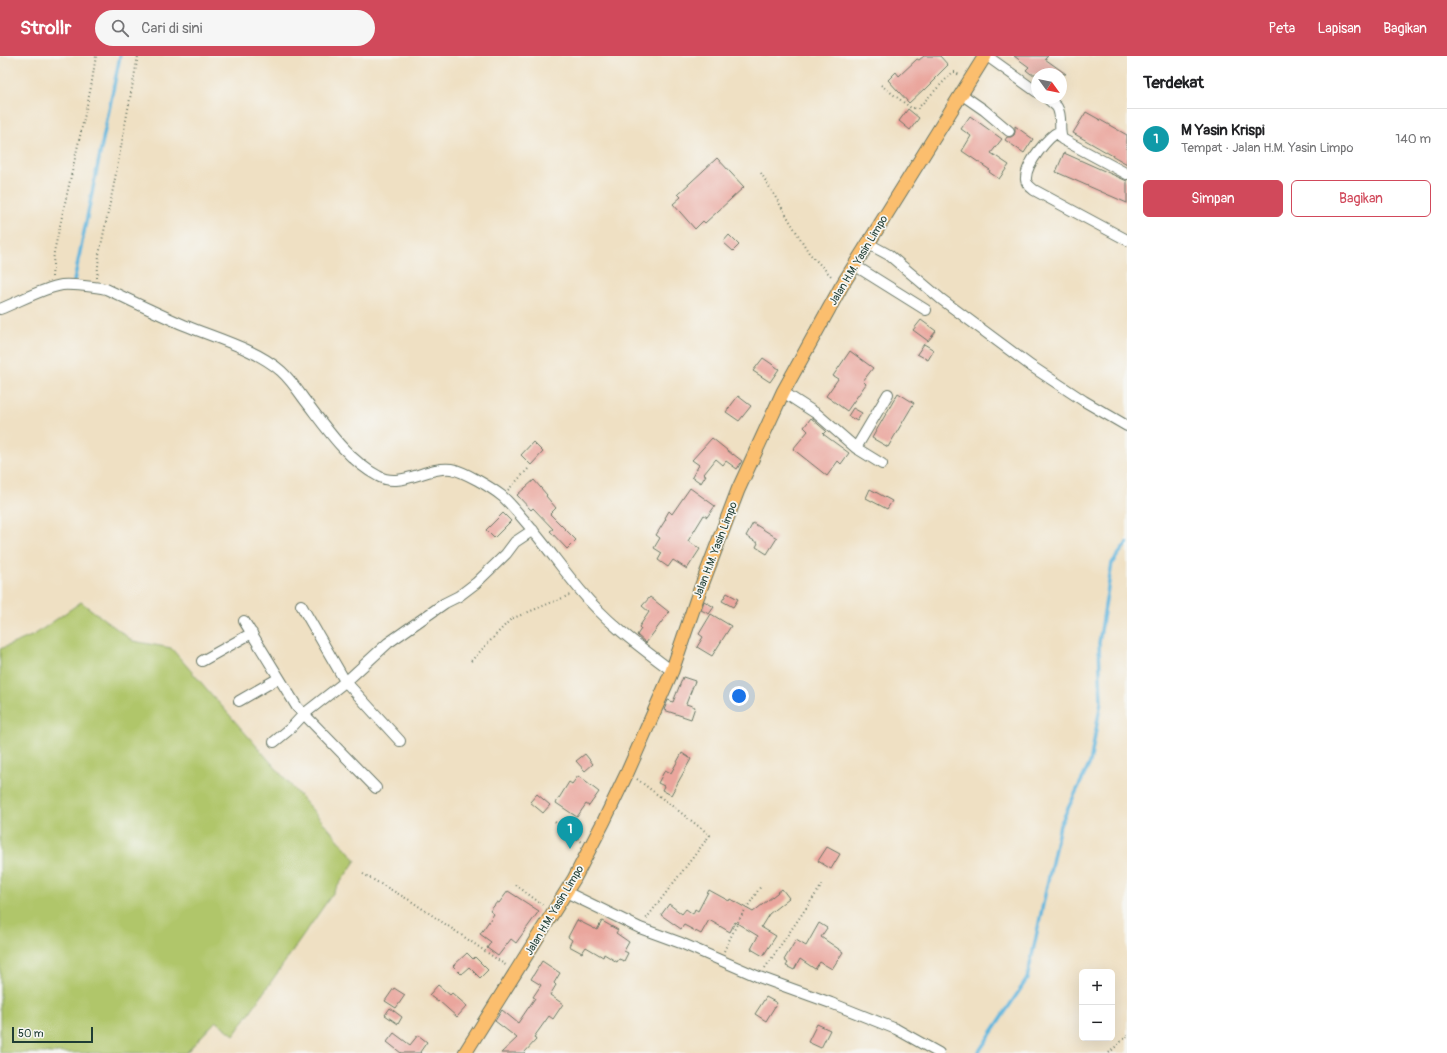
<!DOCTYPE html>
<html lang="id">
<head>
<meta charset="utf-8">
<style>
  body { margin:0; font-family:Pangolin,sans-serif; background:#f6f6f6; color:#202124 }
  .controls { position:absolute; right:12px; bottom:12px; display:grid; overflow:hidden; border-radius:6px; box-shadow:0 4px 16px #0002 }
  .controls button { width:36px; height:36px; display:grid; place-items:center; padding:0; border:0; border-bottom:1px solid #e0e0e0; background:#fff; color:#202124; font:20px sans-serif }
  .compass { position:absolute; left:1031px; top:12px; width:36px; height:36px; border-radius:50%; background:#fff; box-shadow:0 4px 16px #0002; rotate:123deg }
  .scale { position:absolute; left:12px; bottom:10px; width:81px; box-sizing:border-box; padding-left:4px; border:2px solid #1f3d34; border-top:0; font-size:11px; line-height:14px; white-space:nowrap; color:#1f3d34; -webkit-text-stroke:3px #f6f6f2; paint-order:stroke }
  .you { position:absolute; left:739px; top:640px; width:14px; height:14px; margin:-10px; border:3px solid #fff; border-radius:50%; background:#1a73e8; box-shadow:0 0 0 6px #1a73e833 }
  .badge { display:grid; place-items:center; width:26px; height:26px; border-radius:50%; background:#d1495b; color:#fff; font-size:13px; font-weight:700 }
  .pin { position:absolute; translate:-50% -33px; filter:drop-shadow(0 1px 2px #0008) }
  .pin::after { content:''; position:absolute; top:21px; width:14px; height:12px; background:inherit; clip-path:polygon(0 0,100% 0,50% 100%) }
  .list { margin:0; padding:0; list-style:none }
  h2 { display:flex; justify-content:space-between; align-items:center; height:52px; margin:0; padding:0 16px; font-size:17px }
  h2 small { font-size:13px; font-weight:400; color:#757577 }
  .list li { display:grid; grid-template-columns:26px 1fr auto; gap:12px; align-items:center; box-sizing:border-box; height:60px; padding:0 16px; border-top:1px solid #e0e0e0 }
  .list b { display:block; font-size:15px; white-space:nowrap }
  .list p { margin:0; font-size:13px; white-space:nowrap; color:#757577 }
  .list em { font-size:13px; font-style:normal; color:#757577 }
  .actions { display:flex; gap:8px; padding:12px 16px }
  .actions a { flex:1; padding:9px 0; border:1px solid #d1495b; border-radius:6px; text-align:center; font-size:14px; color:#d1495b }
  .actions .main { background:#d1495b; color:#fff }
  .icon { flex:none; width:22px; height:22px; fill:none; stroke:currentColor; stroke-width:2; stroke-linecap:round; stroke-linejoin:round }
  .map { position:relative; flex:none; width:1127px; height:997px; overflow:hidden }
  header { display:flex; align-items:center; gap:24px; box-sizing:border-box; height:56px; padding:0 20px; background:#d1495b; color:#fff }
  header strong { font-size:19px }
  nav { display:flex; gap:22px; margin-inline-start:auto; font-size:14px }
  .search { width:280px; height:36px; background:#f6f6f6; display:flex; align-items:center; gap:10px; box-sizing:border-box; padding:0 14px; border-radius:22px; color:#757577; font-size:15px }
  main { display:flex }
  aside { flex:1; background:#fff }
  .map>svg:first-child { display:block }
  .green { fill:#b0c66b; stroke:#688250 }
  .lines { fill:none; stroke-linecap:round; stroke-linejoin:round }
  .stream { stroke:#61b6de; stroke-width:3.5 }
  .building { fill:#eaa69d }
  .minor-casing { stroke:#687666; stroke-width:12 }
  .major-casing { stroke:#687666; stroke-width:15 }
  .path { stroke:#687666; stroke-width:2; stroke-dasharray:1 3; stroke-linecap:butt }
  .minor { stroke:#fff; stroke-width:10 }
  .major { stroke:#fbbe6e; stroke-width:13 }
  .labels { text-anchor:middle; stroke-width:3.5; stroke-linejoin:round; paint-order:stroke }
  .street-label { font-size:11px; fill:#1f3d34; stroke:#f6f6f2 }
</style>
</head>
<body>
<header>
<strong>Strollr</strong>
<div class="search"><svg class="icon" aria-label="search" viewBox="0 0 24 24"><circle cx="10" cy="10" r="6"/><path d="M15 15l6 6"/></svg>Cari di sini</div>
<nav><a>Peta</a><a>Lapisan</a><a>Bagikan</a></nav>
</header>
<main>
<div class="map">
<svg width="1127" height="997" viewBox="0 0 1127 997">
  <rect width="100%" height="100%" fill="#f6f6f2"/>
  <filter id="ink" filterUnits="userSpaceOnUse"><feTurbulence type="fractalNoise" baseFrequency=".025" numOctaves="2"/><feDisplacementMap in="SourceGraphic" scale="8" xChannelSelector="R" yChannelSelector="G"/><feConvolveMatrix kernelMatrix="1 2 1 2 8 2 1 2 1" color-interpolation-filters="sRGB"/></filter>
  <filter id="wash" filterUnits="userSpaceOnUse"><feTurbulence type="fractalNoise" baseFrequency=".012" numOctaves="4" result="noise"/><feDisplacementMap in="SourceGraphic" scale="16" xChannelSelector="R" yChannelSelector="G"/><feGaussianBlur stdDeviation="0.9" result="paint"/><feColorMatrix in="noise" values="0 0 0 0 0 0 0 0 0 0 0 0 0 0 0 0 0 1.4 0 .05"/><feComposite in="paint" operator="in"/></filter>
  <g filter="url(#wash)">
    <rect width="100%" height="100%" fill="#efe0c3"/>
    <path class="green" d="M81,546L133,585L171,592L356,804L234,979L216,965L186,997H0V593L34,579Z"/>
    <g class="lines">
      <path class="stream" d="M74,225L120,0
        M978,997L1027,923L1060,769L1090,707L1101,646L1099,587L1112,507L1127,487"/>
    </g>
    <g id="blocks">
      <path class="building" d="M924,0H940L948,9L934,23L935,24L925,34L924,33L909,47L888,24L896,16L899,20L917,3L919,4Z
        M1014,0H1048L1045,3L1066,18H1031L1026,14L1029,11Z
        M908,53L919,62L910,74L899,65Z
        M1086,56L1127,79V108L1073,77Z
        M970,60L1002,83L991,97L1009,109L999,123L989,116L990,114L962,95L971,80L961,73Z
        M1015,70L1033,83L1024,97L1005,84L1007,81H1011L1014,79L1015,76Z
        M1064,97L1127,125V147L1056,116Z
        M717,102L744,131L705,167L703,165L695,173L673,148L681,141L678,138Z
        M729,179L739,189L733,195L723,186Z
        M921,264L936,275L928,285L913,274Z
        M924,288L934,294L928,304L917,298Z
        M850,295L873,312L863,325L866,328L847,355L826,340L838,323L833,320Z
        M763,302L779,313L770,326L753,315Z
        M898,337L914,347L888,391L872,382Z
        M738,340L751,350L739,365L726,356Z
        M853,352L862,357L857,365L848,360Z
        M811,362L826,375L823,378L849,397L841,408L838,405L827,420L793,393L808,375L804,371Z
        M712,382L733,399V398L742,405L737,413L726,405L723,409L716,403L704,418L706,419L701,427L692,421L699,409L692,404Z
        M533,386L543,396L531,409L521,399Z
        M534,424L547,439L546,440L556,452L550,458L576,484L567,493L550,475L553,473L533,452L531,454L517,439Z
        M690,432L715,450L707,461L704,459L688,485L700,493L687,513L673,504L668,511L658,504L662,497L654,492L660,482L656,479L666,463L665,462L669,455L672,458Z
        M870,433L892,445L887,453L866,442Z
        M503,457L511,465L494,482L486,474Z
        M753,467L777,482L767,498L756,491L758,487L746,480Z
        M727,537L738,543L733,551L722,545Z
        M650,541L669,556L646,587L637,579L641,573L639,571L649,556L642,550Z
        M704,545L714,551L709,558L701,554Z
        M711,558L731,570L712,600L697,591L703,581L699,578Z
        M683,621L695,625L686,648L695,651L691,663L664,654L668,644L673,646Z
        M682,697L691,703L671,739L662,734L664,730L658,727L665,714L671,717Z
        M585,698L593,708L585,715L576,705Z
        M578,720L599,736L589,750L586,748L577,761L556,747L569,726L572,728Z
        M537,738L550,749L543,757L530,746Z
        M827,791L840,798L831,813L818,805Z
        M782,833L789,842L769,858L761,871L776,880L763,900L751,893L758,880L735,866L730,876L709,864L701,878L684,869L681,873L661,859L669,848L682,858L686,853L693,858L695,853L698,855L709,834L729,845L730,843L753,856Z
        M508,835L539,855L516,887L511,883L498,900L487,892L491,886L480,878L494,858L490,855L497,846L499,847Z
        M577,864L597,874L602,865L618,874L616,877L629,886L624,895L628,897L624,905L619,903L617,906L604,898L603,901L586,891L582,897L569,890L572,884L568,881Z
        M819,867L827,872L821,881L843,896L832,913L820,906L815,913L800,903L794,914L786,910L788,907L784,904L796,884L806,890Z
        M467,897L473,903L475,901L488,914L480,922L469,911L461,918L453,910Z
        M542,905L560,917L554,927L556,929L550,939L563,948L553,963L549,960L534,981L536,984L524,997H501L517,982L495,965L502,954L518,967L535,942L533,941L541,929L531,923Z
        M438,929L450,939L452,937L467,950L457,961L439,945L438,946L429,939Z
        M394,932L405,939L396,952L385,945Z
        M766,941L777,947L766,965L755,958Z
        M390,952L402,961L398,968L385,959Z
        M817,968L830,974L821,992L808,986Z
        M394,977L410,989L418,979L427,986L420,996L421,997H401L387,986Z"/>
    </g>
  </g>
  <g filter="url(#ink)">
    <use href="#blocks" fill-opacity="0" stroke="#687666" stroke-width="1"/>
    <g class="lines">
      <g class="minor-casing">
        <path id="minor" d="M987,0L1037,36
          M961,38L984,54L1009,75
          M1047,42C1050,45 1054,48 1057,51C1063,61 1058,73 1062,83L1127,118
          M1060,75C1048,80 1026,108 1026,122C1025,127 1030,131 1034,134L1127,184
          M867,187L889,199L941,243L1031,310L1084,345L1127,370
          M854,209L926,254
          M0,253C18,246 43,232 62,229C71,228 97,231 106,233C132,245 158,258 184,269C215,282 256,293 281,315C290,323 297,333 304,343C325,370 346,403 378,420C400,433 427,410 451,413C464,415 492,432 502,440C510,447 517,456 524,464C544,487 561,511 580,534C606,566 639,590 672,615
          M783,336L817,358L856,392L882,408
          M856,392L888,338
          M301,549L345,625L400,685
          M244,565L297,651L376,732
          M202,605L252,577
          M239,645L279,622
          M274,686L290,673L304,658L350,622L388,587L445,547L459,540L476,527L506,498L515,486L533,474
          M566,836L640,872L681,887L759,921L831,947L896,973L939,997"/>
      </g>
      <g class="major-casing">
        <path id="major" d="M465,997L574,823L604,765L628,715L672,615L697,542L738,434L783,336L841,231L985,0"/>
      </g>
      <path class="path" d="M881,29L911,52H918L953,16H955L960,20
        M761,117L809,197L833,222
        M52,221L54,196L91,31L96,0
        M97,222L99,199L113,133L138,0
        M508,434L528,413
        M471,605L511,563L570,539
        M637,723L710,779L646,863
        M555,766L582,786
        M363,818L411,845L507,910
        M516,829L544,850
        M724,895L740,862L761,830
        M765,912L822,829
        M1109,997L1127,980"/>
      <use href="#minor" class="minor"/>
      <use href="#major" class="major"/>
    </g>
  </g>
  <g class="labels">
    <g class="street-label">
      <text transform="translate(858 204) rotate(-59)" y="4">Jalan H.M. Yasin Limpo</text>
      <text transform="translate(715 494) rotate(-69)" y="4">Jalan H.M. Yasin Limpo</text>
      <text transform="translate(554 854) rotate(-59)" y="4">Jalan H.M. Yasin Limpo</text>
    </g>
  </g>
</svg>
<div class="controls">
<button>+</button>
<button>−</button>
</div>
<svg class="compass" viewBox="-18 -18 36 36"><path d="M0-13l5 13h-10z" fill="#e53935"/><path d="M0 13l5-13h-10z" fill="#757577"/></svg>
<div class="scale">50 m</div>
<div class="you"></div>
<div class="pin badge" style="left:570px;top:793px;background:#0f9aa8">1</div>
</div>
<aside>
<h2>Terdekat<small></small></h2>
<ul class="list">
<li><span class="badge" style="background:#0f9aa8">1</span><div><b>M Yasin Krispi</b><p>Tempat · Jalan H.M. Yasin Limpo</p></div><em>140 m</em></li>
</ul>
<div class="actions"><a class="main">Simpan</a><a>Bagikan</a></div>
</aside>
</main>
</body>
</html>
